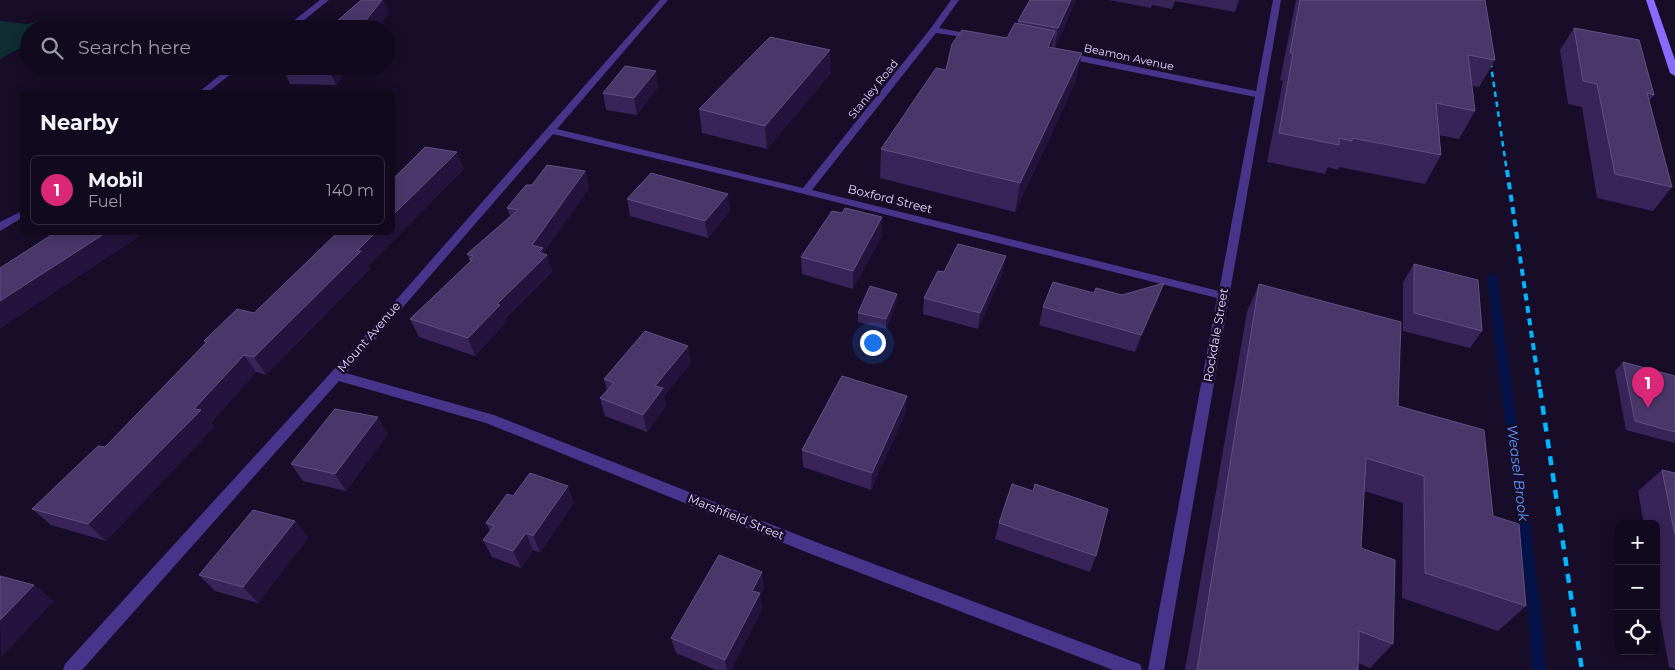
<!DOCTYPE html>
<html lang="en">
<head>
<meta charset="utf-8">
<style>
  body { margin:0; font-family:Montserrat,sans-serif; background:#1a1327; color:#f1f3f6 }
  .controls { position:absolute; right:15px; bottom:15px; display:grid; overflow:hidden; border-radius:8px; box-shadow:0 2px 12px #0003 }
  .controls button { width:45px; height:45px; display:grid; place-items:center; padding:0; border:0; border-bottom:1px solid #302b3c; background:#110a1e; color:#f1f3f6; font:25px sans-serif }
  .you { position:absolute; left:872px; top:342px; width:18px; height:18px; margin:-12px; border:4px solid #fff; border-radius:50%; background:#1a73e8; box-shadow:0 0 0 8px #1a73e833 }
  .badge { display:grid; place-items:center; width:32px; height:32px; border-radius:50%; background:#db2777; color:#fff; font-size:16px; font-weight:700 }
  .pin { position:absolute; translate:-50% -41px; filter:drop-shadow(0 1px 2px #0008) }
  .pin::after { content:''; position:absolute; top:26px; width:18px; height:15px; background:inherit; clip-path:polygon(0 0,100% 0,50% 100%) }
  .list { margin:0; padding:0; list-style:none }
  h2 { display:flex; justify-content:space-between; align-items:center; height:65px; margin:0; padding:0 20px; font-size:21px }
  h2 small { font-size:16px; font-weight:400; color:#9c9aa4 }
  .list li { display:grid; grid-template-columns:32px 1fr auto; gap:15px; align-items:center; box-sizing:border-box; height:70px; margin:0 10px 10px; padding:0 10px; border:1px solid #302b3c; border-radius:8px }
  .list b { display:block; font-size:19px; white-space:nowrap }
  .list p { margin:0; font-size:16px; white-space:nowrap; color:#9c9aa4 }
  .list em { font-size:16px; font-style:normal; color:#9c9aa4 }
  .icon { flex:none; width:28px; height:28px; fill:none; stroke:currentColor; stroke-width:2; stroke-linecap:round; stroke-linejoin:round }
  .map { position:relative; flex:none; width:1675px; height:670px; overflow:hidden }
  .search { position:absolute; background:#110a1e; box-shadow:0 2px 12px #0003; left:20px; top:20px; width:375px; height:55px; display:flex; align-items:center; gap:12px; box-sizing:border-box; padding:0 18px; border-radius:28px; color:#9c9aa4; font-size:19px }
  .panel { position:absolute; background:#110a1e; box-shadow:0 2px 12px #0003; left:20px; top:90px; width:375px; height:145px; border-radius:8px }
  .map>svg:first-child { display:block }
  .green { fill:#102d33 }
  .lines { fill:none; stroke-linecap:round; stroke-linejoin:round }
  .stream { fill:#051249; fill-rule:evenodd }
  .street { fill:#47348b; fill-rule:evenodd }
  .secondary { fill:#8a6bff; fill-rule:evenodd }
  .rail-far2 { stroke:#00b7ff; stroke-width:2.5; stroke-dasharray:5.5 4.5; stroke-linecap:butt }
  .rail-far1 { stroke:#00b7ff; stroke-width:4; stroke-dasharray:7 5.5; stroke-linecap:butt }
  .rail { stroke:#00b7ff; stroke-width:4.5; stroke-dasharray:9 8; stroke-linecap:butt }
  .wall { fill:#382458 }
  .shaded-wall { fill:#23133d }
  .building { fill:#4a376a; stroke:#625081 }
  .labels { text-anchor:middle; stroke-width:5; stroke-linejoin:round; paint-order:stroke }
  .far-street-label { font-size:11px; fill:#e1d4ff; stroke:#170d28 }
  .street-label { font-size:12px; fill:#e1d4ff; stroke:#170d28 }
  .water-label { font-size:14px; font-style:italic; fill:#629aff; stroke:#170d28 }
</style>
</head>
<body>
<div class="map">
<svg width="1675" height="670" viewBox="0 0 1675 670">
  <rect width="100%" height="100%" fill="#170d28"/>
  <path class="green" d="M0,21L27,24L44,21L62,22L53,29H29V43L0,59Z"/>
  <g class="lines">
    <path class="stream" d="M1492,274L1497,277L1540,603L1546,670H1532L1528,603L1487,277Z"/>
    <path class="street" d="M320,0H329L293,29H283Z
      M660,0H668L557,129L803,188L931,28L951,0H959L939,28L976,35V39L936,33L812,190L1219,291L1255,97L1064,58L1060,55L1064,52L1256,91L1273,0H1281L1164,670H1148L1217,298L792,191L553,134L346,373L494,415L821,544L1134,662L1140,664L1142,670H1113L811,554L486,423L339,381L82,670H63L65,664L368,332Z
      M231,66H241L208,92H199Z
      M22,211V218L0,231V222Z"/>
    <path class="secondary" d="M1646,0H1654L1675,60V76L1670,73Z"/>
    <path class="rail-far2" d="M1489,52L1507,172"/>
    <path class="rail-far1" d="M1507,170L1540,391"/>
    <path class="rail" d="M1540,389L1582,670"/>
  </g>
  <path class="wall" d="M1030,0H1076L1055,48L1076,81L1015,212L880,178L881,149L946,70L1007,38L1018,24V21Z
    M1109,0H1239L1235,12L1175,1L1172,9L1152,5L1151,8Z
    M1296,0H1485L1495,60L1479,87L1472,86L1475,111L1459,139L1439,135L1441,155L1425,184L1339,167L1338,170L1328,167L1325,174L1267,162L1283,81L1280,80Z
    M1574,28L1654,95L1649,101L1672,187L1653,211L1597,198L1582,107L1568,104L1560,50Z
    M285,66H350L336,85L290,84L283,68Z
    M831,73L767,149L702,133L699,109Z
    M658,87L637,115L606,110L603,93Z
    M464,169L368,266L370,269L266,375L256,372L211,423L214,427L106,541L51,525L32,509L105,447L205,343L204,341L254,313Z
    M585,171L589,188L544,252L545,254L547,255L552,272L505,319L506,322L475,356L419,337L410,319L470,262L467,254L510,216L507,208L532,185Z
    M627,199L730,211L708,238L630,216Z
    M842,213L882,217V235L853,289L802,274L801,257Z
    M1414,264L1482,331L1470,348L1403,331V282Z
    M1003,272L978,329L923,314L924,298Z
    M1259,284L1493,516L1526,606L1498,631L1402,598L1403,503L1364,491L1361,548L1393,644L1370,668L1358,663V670H1185L1247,312Z
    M1094,293L1158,300L1135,352L1039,325L1043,307Z
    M897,303L886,329L858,322V313Z
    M1623,362L1675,376V443L1626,430L1615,371Z
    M691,363L664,396L666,406L647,432L605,416L600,398L607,390L604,379Z
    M907,396L905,414L871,490L803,467L802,450Z
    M388,434L346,491L303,481L291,464Z
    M1662,470L1675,473V669L1669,667L1656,595V524H1644L1638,491Z
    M513,496L574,503L540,552L533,550L521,568L492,557L483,540L490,531L486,523Z
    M295,521L308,538L258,603L215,591L199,575Z
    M999,523L1096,556L1090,572L995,539Z
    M764,588L760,595L762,609L731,670H716L676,653L671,638Z"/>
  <path class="shaded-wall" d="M382,0H384L389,13L378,29H359Z
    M1071,0H1076L1054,50L1058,28Z
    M1055,31L1050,58L1048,47Z
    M830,50L831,73L767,149L765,126Z
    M1082,53L1076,81L1015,212L1020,183Z
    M330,66H350L336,85L328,68Z
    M656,71L658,87L637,115L634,98Z
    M457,152L464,169L368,266L370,269L266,375L254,357L376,232H392V216Z
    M585,171L589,188L544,252L545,257L547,255L552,272L505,319L506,322L475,356L468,338L532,245Z
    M728,194L730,211L708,238L705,221Z
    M882,217V235L853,289V271Z
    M107,232H146L0,329V301Z
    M1006,256L1003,272L978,329L980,313Z
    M1164,283L1158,300L1135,352L1141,335Z
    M897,294V303L886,329V319Z
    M688,346L691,363L664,396L666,406L647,432L643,415L655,386Z
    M244,355L256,372L211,423L214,427L106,541L88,524Z
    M907,396L905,414L871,490L872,473Z
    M378,417L388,434L346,491L335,474Z
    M568,486L574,503L540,552L533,536Z
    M295,521L308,538L258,603L243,587Z
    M526,533L533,550L521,568L513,551Z
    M762,572L764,588L760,595L762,609L731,670H727L725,660L752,591Z
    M34,585L54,601L1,658L0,620Z"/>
  <path class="building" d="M361,0H382L359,29H328Z
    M1030,0H1071L1058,28L1018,21Z
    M1300,0H1485L1495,60L1468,55L1475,111L1436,103L1441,155L1352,138V141L1339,138V145L1279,133L1293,53H1290Z
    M1015,23L1055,31L1048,47L1082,53L1020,183L881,149L936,68L946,70L952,44L962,30L1007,38Z
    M1574,28L1639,40L1654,95L1647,93L1672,187L1615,174L1597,84L1583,81Z
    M770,37L830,50L765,126L699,109Z
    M285,66H330L328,68H283Z
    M625,66L656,71L634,98L603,93Z
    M425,147L457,152L392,216V180Z
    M547,165L585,171L532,245L543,248L539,252L547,255L497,304L500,305L468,338L410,319L472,260L470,259L473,256L467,254L518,210L507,208L526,185H532Z
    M651,173L728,194L705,221L627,199Z
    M845,208L882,217L853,271L801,257L832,211L842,213Z
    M56,232H107L0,301V268Z
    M338,232H376L357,251H361L254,357L244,355L194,409L201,410L88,524L32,509L98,446L105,447L207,342L204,341L237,309L254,313Z
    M958,244L1006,256L980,313L924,298L938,271L944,272Z
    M1414,264L1478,280L1482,331L1414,313Z
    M1053,282L1094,293L1096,288L1122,295L1164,283L1141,335L1043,307Z
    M1259,284L1401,322L1398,406L1484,430L1493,516L1519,524L1526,606L1425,573L1424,476L1366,458L1361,548L1395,560L1393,644L1359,631L1358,670H1197Z
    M870,286L897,294L886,319L858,313Z
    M645,331L688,346L655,386L663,388L643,415L600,398L614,383L604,379Z
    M1623,362L1675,376V432L1635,421Z
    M842,376L907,396L872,473L802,450Z
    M335,409L378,417L335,474L291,464Z
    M1662,470L1675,473V535Z
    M530,473L568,486L533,536L526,533L513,551L483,540L494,526L486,523L507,494L513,496Z
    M1012,484L1033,491L1035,484L1108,509L1096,556L999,523Z
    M253,510L295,521L243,587L199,575Z
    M719,555L762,572L752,591L760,593L725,660L671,638Z
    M0,576L34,585L0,620Z"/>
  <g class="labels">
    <g class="far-street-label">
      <text transform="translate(1129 57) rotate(12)" y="4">Beamon Avenue</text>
      <text transform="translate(873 89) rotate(-51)" y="4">Stanley Road</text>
    </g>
    <g class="street-label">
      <text transform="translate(890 199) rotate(14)" y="4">Boxford Street</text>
      <text transform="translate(1216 335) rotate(-80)" y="4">Rockdale Street</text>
      <text transform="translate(369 337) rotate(-49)" y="4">Mount Avenue</text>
      <text transform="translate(736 517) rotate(22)" y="4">Marshfield Street</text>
    </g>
    <g class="water-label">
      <text transform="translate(1518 473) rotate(83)" y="5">Weasel Brook</text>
    </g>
  </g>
</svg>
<div class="controls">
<button>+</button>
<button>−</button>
<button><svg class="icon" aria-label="locate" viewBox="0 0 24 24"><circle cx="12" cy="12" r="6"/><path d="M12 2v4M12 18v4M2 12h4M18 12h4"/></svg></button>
</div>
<div class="you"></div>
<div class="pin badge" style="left:1648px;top:408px">1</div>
<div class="search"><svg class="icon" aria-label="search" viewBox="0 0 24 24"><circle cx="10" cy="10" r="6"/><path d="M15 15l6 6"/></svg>Search here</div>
<section class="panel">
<h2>Nearby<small></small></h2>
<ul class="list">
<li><span class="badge">1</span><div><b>Mobil</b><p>Fuel</p></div><em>140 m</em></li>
</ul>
</section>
</div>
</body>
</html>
